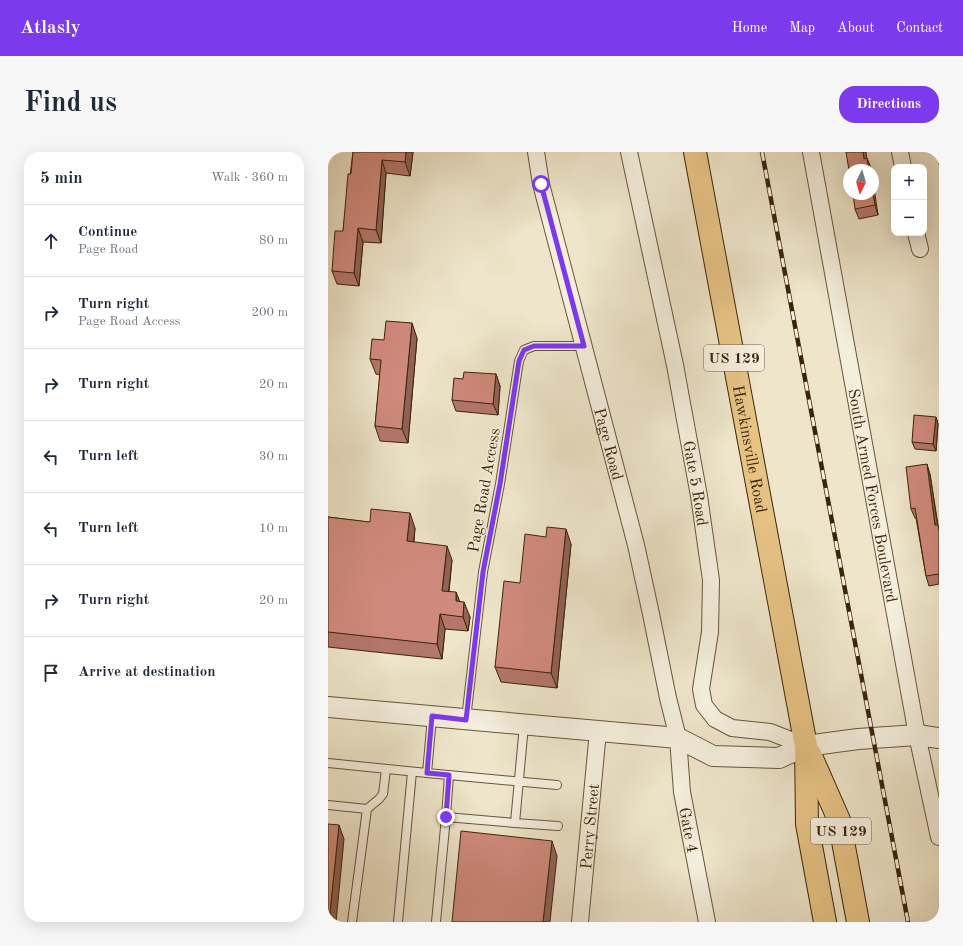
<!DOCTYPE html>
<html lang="en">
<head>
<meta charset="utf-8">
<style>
  body { margin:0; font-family:"Old Standard TT",serif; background:#f6f6f7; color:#1f2937 }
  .controls { position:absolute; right:12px; top:12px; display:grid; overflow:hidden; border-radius:8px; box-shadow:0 4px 16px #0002 }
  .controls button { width:36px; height:36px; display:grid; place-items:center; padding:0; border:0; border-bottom:1px solid #e0e1e3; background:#fff; color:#1f2937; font:20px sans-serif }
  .compass { position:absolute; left:515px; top:12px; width:36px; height:36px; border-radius:50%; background:#fff; box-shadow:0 4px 16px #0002; rotate:185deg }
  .stop { position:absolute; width:12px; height:12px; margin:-9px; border:3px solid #7c3aed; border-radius:50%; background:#fff }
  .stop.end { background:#7c3aed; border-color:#fff; box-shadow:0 1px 4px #0008 }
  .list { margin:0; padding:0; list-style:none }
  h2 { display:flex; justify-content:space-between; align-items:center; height:52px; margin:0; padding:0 16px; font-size:17px }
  h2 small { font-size:13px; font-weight:400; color:#747a83 }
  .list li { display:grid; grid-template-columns:26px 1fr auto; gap:12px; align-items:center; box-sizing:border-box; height:72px; padding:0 16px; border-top:1px solid #e0e1e3 }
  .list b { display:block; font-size:15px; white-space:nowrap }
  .list p { margin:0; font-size:13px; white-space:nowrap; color:#747a83 }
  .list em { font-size:13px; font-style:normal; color:#747a83 }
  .icon { flex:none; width:22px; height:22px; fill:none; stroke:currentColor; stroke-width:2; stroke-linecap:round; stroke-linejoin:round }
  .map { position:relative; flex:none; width:611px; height:770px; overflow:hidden; border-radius:16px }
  header { display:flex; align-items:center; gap:24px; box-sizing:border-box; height:56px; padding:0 20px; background:#7c3aed; color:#fff }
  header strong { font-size:19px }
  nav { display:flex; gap:22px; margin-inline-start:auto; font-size:14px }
  .intro { display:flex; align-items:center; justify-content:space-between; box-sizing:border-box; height:96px; padding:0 24px }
  h1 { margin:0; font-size:28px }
  .button { padding:10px 18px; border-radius:16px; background:#7c3aed; color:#fff; font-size:14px; font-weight:700 }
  main { display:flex; gap:24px; padding:0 24px }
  aside { flex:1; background:#fff; border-radius:16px; box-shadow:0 4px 16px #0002 }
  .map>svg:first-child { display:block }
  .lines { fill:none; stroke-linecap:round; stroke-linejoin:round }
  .service-casing { stroke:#685538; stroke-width:10 }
  .minor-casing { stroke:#685538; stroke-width:18 }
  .tertiary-casing { stroke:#685538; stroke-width:22 }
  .primary-casing { stroke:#3b2507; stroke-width:24 }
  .service { stroke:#f4eedd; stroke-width:8 }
  .minor { stroke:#f4eedd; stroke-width:16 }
  .tertiary { stroke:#f4eedd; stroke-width:20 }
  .primary { stroke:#e7c285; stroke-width:22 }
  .rail-casing { stroke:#3b2507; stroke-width:4.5 }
  .rail { stroke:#f4eedd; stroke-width:3; stroke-dasharray:9; stroke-linecap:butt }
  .wall { fill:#b3776c; stroke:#3b2507 }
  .shaded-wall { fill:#926158; stroke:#3b2507 }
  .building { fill:#d08a7d; stroke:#3b2507 }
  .route { stroke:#7c3aed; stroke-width:5 }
  .labels { text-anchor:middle; stroke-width:3; stroke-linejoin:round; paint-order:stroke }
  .shield { fill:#f4eedd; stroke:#726147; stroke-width:1 }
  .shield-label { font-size:15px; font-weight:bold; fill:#3b2507 }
  .street-label { font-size:16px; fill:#3b2507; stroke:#f4eedd }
</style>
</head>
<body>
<header>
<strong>Atlasly</strong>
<nav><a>Home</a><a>Map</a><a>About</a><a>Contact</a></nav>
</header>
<div class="intro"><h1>Find us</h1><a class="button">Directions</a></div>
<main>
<aside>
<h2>5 min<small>Walk · 360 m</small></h2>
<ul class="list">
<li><svg class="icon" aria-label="ahead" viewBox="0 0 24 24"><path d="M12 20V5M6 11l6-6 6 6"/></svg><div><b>Continue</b><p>Page Road</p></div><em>80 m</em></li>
<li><svg class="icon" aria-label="right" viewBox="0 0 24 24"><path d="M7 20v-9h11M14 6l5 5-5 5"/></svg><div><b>Turn right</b><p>Page Road Access</p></div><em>200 m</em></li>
<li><svg class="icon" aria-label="right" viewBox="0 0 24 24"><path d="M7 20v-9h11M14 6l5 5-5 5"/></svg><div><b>Turn right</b></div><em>20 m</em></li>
<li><svg class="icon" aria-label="left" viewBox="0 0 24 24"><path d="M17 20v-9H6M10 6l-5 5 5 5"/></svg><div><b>Turn left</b></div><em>30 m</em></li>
<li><svg class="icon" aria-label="left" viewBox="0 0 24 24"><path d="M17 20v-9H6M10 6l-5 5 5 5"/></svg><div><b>Turn left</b></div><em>10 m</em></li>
<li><svg class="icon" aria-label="right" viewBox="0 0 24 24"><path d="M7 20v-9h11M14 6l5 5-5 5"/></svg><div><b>Turn right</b></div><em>20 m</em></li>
<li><svg class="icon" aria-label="arrive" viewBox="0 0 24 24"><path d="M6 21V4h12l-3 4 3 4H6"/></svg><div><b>Arrive at destination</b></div></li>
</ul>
</aside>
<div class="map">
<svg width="611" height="770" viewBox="0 0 611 770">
  <rect width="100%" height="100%" fill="#eee5ca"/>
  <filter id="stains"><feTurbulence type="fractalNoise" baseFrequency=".005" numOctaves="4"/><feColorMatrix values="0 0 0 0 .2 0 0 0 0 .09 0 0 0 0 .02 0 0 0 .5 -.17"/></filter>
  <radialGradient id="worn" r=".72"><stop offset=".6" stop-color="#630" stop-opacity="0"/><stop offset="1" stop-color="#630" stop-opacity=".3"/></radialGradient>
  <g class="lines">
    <g class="service-casing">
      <path id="service" d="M138,567L155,420L172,332L191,209L196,198L206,194H256
        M196,573L187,671L230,674
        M0,611L99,621L104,565
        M99,621L229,633
        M0,653L39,657L24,770
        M39,657L51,647L55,642L58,617
        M118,665L121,623
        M70,770L84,620
        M108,770L118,665L187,671"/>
    </g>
    <g class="minor-casing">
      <g id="minor">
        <path id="s1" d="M208,0L213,32L308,393L323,462L340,546L350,586L354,640L379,770"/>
        <path id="s2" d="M301,0L347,213L371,344L383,428L382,480L373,537L376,553L387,567L404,576L442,580L478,594"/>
        <path id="s3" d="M483,0L589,583L611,685"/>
        <path d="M572,0L575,15"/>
        <path d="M588,81L592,97"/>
        <path id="s4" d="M252,770L270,579"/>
      </g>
    </g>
    <g class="tertiary-casing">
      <path id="tertiary" d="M0,555L350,586L385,604L451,606L478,594L530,587L589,583L611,586"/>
    </g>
    <g class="primary-casing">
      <g id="primary">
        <path id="s5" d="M367,0L478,594L479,672L497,770"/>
        <path d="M482,602L511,668L530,770"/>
      </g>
    </g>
    <use href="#service" class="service"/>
    <use href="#minor" class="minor"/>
    <use href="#tertiary" class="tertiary"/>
    <use href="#primary" class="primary"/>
    <g class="rail-casing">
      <path id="rail" d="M434,0L580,770"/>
    </g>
    <use href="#rail" class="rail"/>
  </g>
  <path class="wall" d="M25,0H85L82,24L58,21L53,91L35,90L31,134L9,132L4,119L15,79Z
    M545,42L550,63L531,67L527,57Z
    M89,186L80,291L52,289L47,274L52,223L48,222L42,207L56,188Z
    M168,222L172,234L170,263L128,259L124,248L135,227Z
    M608,265L610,272L608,299L587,297L584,290Z
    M602,322L610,373L611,376V432L601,434L598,424L588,366H587L583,357Z
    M0,365L87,376L86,390L124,408L121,440L132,449L142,465L140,479L117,477L114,507L0,495Z
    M243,392L229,536L173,530L167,515L192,431Z"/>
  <path class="shaded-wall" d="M78,0H85L82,24L77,10Z
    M535,0H538L540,17L536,7Z
    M539,6L543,16V18H541Z
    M54,8L58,21L53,91L48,78Z
    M545,29L550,63L547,53L545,42Z
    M30,76L35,90L31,134L26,121Z
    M84,171L89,186L80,291L74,277Z
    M168,222L172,234L170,263L165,252Z
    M608,265L610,272L608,299L605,292Z
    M599,312L602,322L611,383L607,373Z
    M82,361L87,376L84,404L79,389Z
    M238,377L243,392L229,536L223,521Z
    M119,394L124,408L119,454L114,439Z
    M128,440L134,455L128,449Z
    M136,450L142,465L140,479L135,465Z
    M112,462L117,477L114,507L109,492Z
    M11,673L16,687L8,770H1Z
    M224,689L229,704L222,770H215Z"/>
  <path class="building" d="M25,0H78L77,10L54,8L48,78L30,76L26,121L4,119L7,79H15L20,22H23Z
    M518,0H535L536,7L539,6L541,18H521Z
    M608,0H611V13Z
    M525,42H545L547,53L527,57Z
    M58,169L84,171L74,277L47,274L53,208L42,207L44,187L56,188Z
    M136,220L168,222L165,252L124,248L126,226L135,227Z
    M586,263L608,265L605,292L584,290Z
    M599,312L607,373H610L611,379V422L598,424L587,356L583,357L578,315Z
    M43,357L82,361L79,389L119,394L114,439L128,440V449L136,450L135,465L112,462L109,492L0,480V365L42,370Z
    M219,375L238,377L223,521L167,515L176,429L192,431L197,382L218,385Z
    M0,672L11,673L1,770H0Z
    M133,679L224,689L215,770H124Z"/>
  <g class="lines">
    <path class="route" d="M118,665L121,623L99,621L104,564L138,568L155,420L172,332L191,209L196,198L206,194H256L213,32"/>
  </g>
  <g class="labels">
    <g class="shield">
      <rect x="376" y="193" width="60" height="26" rx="3"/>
      <rect x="483" y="666" width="60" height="26" rx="3"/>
    </g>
    <g class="shield-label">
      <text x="406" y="211">US 129</text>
      <text x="513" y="684">US 129</text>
    </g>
    <g class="street-label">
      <text dy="6" stroke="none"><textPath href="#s1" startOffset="301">Page Road</textPath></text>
      <text dy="6" stroke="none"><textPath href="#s5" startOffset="302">Hawkinsville Road</textPath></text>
      <text dy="6" stroke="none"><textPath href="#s2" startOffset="338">Gate 5 Road</textPath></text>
      <text transform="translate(155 338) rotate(-80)" y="6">Page Road Access</text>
      <text dy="6" stroke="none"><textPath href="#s3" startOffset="349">South Armed Forces Boulevard</textPath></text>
      <text dy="6" stroke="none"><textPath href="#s4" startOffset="96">Perry Street</textPath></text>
      <text dy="6" stroke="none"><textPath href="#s1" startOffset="696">Gate 4</textPath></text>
    </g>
  </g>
  <rect width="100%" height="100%" filter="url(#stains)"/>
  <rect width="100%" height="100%" fill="url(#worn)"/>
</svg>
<div class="controls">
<button>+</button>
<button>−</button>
</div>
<svg class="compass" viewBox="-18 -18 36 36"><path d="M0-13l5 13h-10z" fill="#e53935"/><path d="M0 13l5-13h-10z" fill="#747a83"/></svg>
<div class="stop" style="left:213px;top:32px"></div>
<div class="stop end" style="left:118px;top:665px"></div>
</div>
</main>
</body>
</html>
